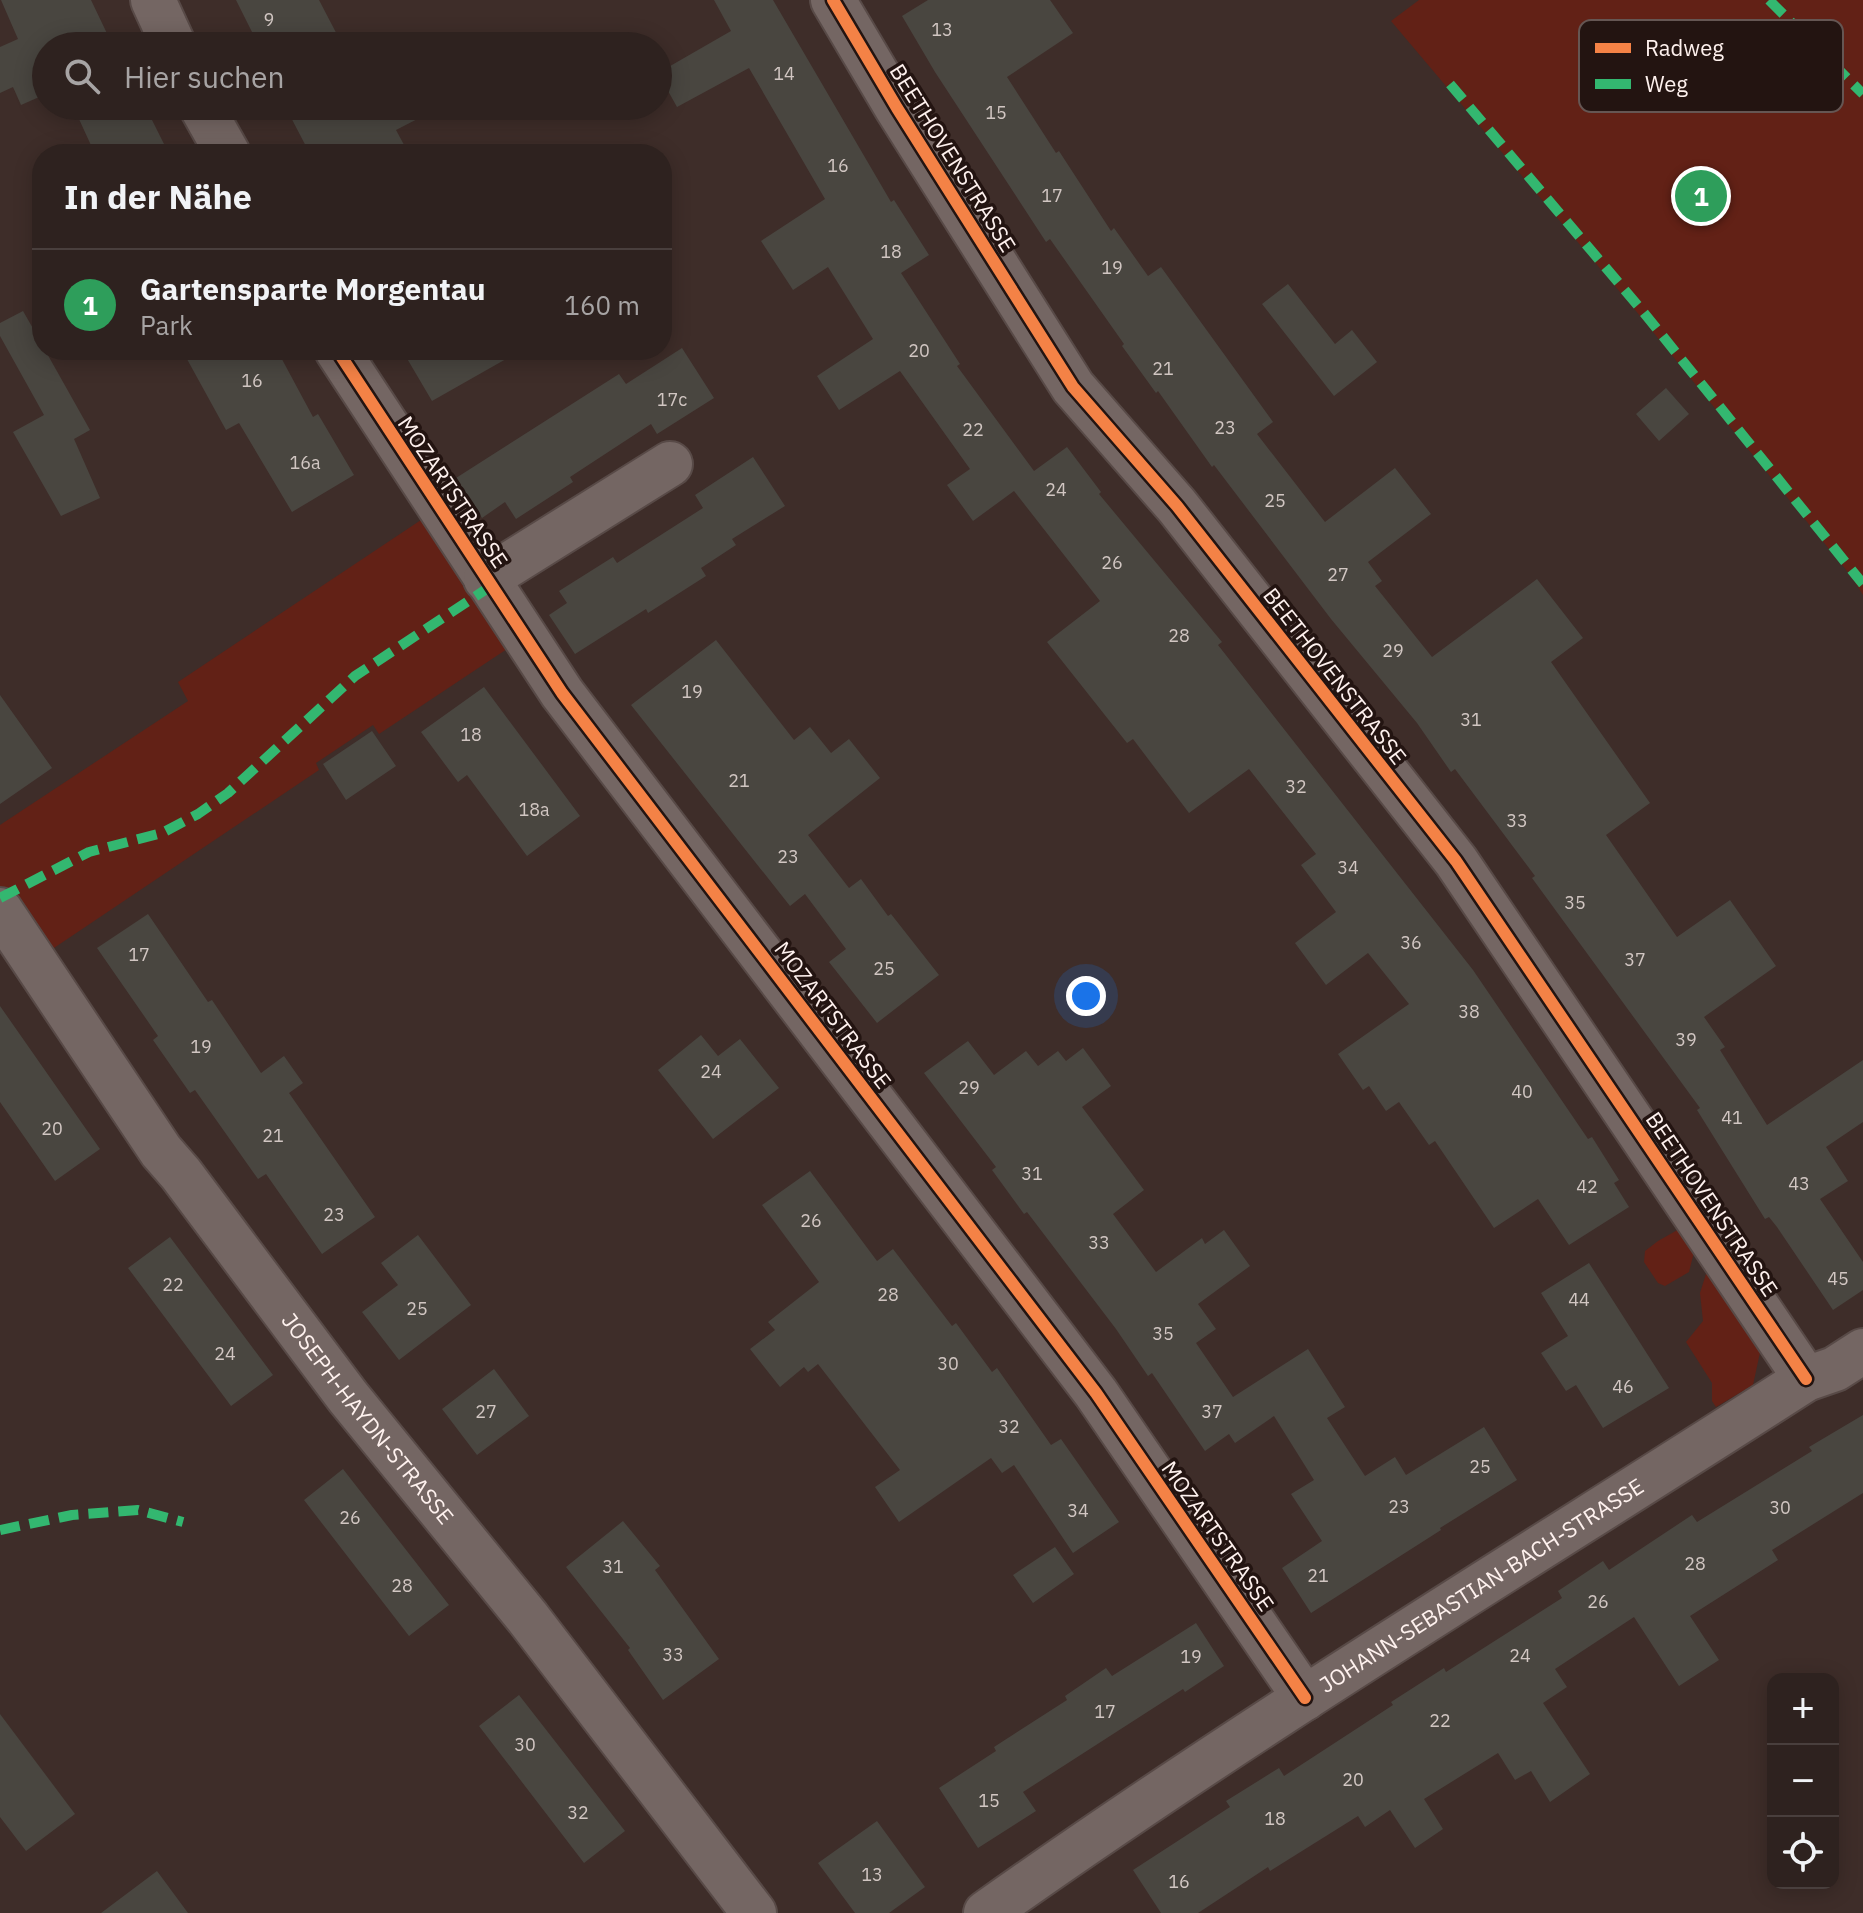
<!DOCTYPE html>
<html lang="de">
<head>
<meta charset="utf-8">
<style>
  body { margin:0; font-family:"IBM Plex Sans",sans-serif; background:#3a2f2c; color:#f1f3f6 }
  .controls { position:absolute; right:24px; bottom:24px; display:grid; overflow:hidden; border-radius:16px; box-shadow:0 4px 20px #0003 }
  .controls button { width:72px; height:72px; display:grid; place-items:center; padding:0; border:0; border-bottom:2px solid #493f3d; background:#2e221f; color:#f1f3f6; font:40px sans-serif }
  .you { position:absolute; left:1086px; top:996px; width:28px; height:28px; margin:-20px; border:6px solid #fff; border-radius:50%; background:#1a73e8; box-shadow:0 0 0 12px #1a73e833 }
  .badge { display:grid; place-items:center; width:52px; height:52px; border-radius:50%; background:#8c9099; color:#fff; font-size:26px; font-weight:700 }
  .pin { position:absolute; translate:-50% -50%; border:4px solid #fff; box-shadow:0 2px 8px #0006 }
  .list { margin:0; padding:0; list-style:none }
  h2 { display:flex; justify-content:space-between; align-items:center; height:104px; margin:0; padding:0 32px; font-size:34px }
  h2 small { font-size:26px; font-weight:400; color:#a7a4a4 }
  .list li { display:grid; grid-template-columns:52px 1fr auto; gap:24px; align-items:center; box-sizing:border-box; height:112px; padding:0 32px; border-top:2px solid #493f3d }
  .list b { display:block; font-size:30px; white-space:nowrap }
  .list p { margin:0; font-size:26px; white-space:nowrap; color:#a7a4a4 }
  .list em { font-size:26px; font-style:normal; color:#a7a4a4 }
  .icon { flex:none; width:44px; height:44px; fill:none; stroke:currentColor; stroke-width:2; stroke-linecap:round; stroke-linejoin:round }
  .map { position:relative; flex:none; width:1863px; height:1913px; overflow:hidden }
  .search { position:absolute; background:#2e221f; box-shadow:0 4px 20px #0003; left:32px; top:32px; width:640px; height:88px; display:flex; align-items:center; gap:20px; box-sizing:border-box; padding:0 28px; border-radius:44px; color:#a7a4a4; font-size:30px }
  .panel { position:absolute; background:#2e221f; box-shadow:0 4px 20px #0003; left:32px; top:144px; width:640px; height:216px; border-radius:32px }
  .map>svg:first-child { display:block }
  .green { fill:#622116 }
  .building { fill:#494640 }
  .lines { fill:none; stroke-linecap:round; stroke-linejoin:round }
  .minor-casing { stroke:#584a47; stroke-width:48 }
  .minor { stroke:#746663; stroke-width:44 }
  .quiet { stroke:#33b770; stroke-width:10; stroke-dasharray:20 10; stroke-linecap:butt }
  .cycleway-casing { stroke:#231411; stroke-width:17 }
  .cycleway { stroke:#f48246; stroke-width:12 }
  .labels { text-anchor:middle; stroke-width:7; stroke-linejoin:round; paint-order:stroke }
  .number-label { font-size:18px; fill:#d1c6c2 }
  .street-label { font-size:22px; fill:#fef1ee; stroke:#231411 }
  .key { fill:#231411; stroke:#655653; stroke-width:2 }
  .key-label { font-size:22px; fill:#fef1ee }
</style>
</head>
<body>
<div class="map">
<svg width="1863" height="1913" viewBox="0 0 1863 1913">
  <rect width="100%" height="100%" fill="#3e2d29"/>
  <path class="green" d="M1419,0H1863V595L1851,576L1636,311L1391,21Z
    M424,518L510,647L379,734L373,725L316,763L319,770L45,954L0,886V825L188,701L178,682Z
    M1688,1224L1697,1240L1689,1272L1665,1286L1658,1283L1644,1262L1645,1251L1658,1241Z
    M1710,1261L1761,1348L1753,1385L1716,1407L1712,1401V1383L1686,1342L1703,1321L1700,1293Z"/>
  <path class="building" d="M1,0H91L113,46H46V94L21,105L13,87L0,93V47L18,39Z
    M236,0H319L343,46H259Z
    M714,0H773L891,202L894,200L929,255L901,273L960,364L957,366L1034,471L1067,447L1101,492L1099,494L1222,642L1218,645L1473,970L1588,1139L1592,1137L1619,1180L1614,1183L1629,1207L1569,1245L1538,1199L1494,1228L1435,1141L1429,1145L1399,1102L1386,1111L1369,1086L1363,1090L1338,1054L1409,1004L1368,953L1326,985L1295,943L1336,912L1301,865L1316,854L1249,769L1189,813L1133,739L1127,743L1047,642L1100,601L1014,491L973,521L947,485L970,469L900,371L839,410L817,376L873,339L828,267L793,290L761,241L825,199L749,68L677,107L658,73L731,31Z
    M928,0H1050L1073,33L1007,77L1056,153L1059,151L1111,231L1114,228L1148,276L1161,267L1273,422L1257,434L1325,522L1395,468L1431,514L1368,562L1382,581L1375,586L1432,657L1537,579L1583,638L1551,662L1650,803L1606,835L1677,937L1730,900L1776,966L1704,1017L1725,1047L1720,1050L1767,1125L1863,1060V1122L1826,1147L1848,1181L1820,1199L1863,1262V1290L1833,1310L1777,1227L1769,1217L1765,1219L1697,1110L1700,1108L1532,878L1535,876L1455,769L1451,772L1417,723L1331,619L1214,465L1212,467L1158,391L1156,393L1122,346L1124,344L1050,239L1046,242L935,72L902,16Z
    M73,106H145L169,154H95Z
    M285,106H431L433,111L396,130L409,154H310Z
    M1288,284L1335,344L1352,330L1377,362L1334,396L1262,304Z
    M23,311L42,344V350H45L90,430L74,439L100,498L61,516L13,432L44,415L0,336V323Z
    M682,348L714,398L657,434L651,424L570,477L573,482L516,519L505,502L482,518L456,478L619,374L626,384Z
    M182,350H277L313,417L318,414L354,475L292,512L239,423L226,430Z
    M402,350H522L432,401Z
    M1666,388L1689,414L1659,441L1636,414Z
    M753,457L785,506L732,539L736,545L701,568L706,576L648,613L646,609L575,654L549,615L567,603L559,591L613,557L617,563L703,508L695,495Z
    M716,640L794,740L810,727L831,753L849,739L880,778L808,835L849,888L861,879L888,916L891,914L939,975L877,1023L829,962L846,949L805,894L790,906L631,705Z
    M484,687L580,816L527,856L467,775L458,782L421,732Z
    M0,695L52,768L0,804Z
    M372,731L396,766L346,800L323,764Z
    M148,914L208,1002L212,1000L261,1073L284,1056L303,1083L289,1093L375,1217L322,1254L266,1174L258,1179L195,1090L190,1093L153,1040L158,1036L97,948Z
    M0,1006L100,1149L55,1181L0,1102Z
    M701,1035L718,1056L740,1039L779,1088L713,1139L658,1070Z
    M968,1041L994,1075L1026,1051L1038,1066L1058,1051L1066,1061L1083,1048L1111,1086L1082,1107L1144,1190L1113,1214L1156,1272L1202,1238L1205,1244L1224,1230L1250,1266L1198,1304L1216,1329L1196,1343L1233,1397L1308,1349L1345,1407L1327,1418L1365,1476L1395,1457L1406,1475L1484,1427L1517,1480L1440,1528L1441,1530L1311,1613L1282,1568L1322,1541L1291,1494L1314,1480L1274,1416L1235,1443L1229,1434L1205,1451L1152,1373L1148,1376L1116,1329L1027,1212L1024,1214L992,1170L996,1167L924,1073Z
    M810,1171L877,1261L893,1249L952,1326L956,1323L992,1372L997,1368L1051,1445L1061,1439L1119,1522L1073,1553L1014,1465L1002,1473L991,1458L899,1522L875,1487L900,1470L818,1364L808,1372L804,1367L780,1387L750,1349L775,1330L768,1322L819,1282L762,1205Z
    M418,1235L471,1305L399,1360L362,1312L398,1285L381,1263Z
    M170,1237L273,1375L231,1406L128,1268Z
    M1589,1263L1669,1388L1603,1428L1576,1385L1566,1391L1541,1353L1568,1336L1541,1293Z
    M494,1369L529,1416L477,1455L442,1409Z
    M1863,1415V1493L1772,1550L1778,1560L1690,1616L1719,1660L1679,1686L1634,1617L1555,1669L1567,1687L1543,1703L1590,1774L1550,1802L1531,1771L1515,1780L1498,1753L1424,1799L1443,1829L1415,1848L1390,1810L1365,1827L1358,1816L1270,1871L1268,1867L1198,1913H1161L1133,1870L1230,1807L1226,1801L1279,1768L1284,1776L1393,1705L1391,1702L1444,1668L1446,1672L1562,1598L1558,1591L1603,1561L1609,1570L1692,1515L1697,1522L1812,1451L1809,1447Z
    M343,1469L449,1605L409,1636L304,1500Z
    M623,1521L660,1566L655,1570L719,1659L663,1700L628,1650L630,1648L566,1567Z
    M1055,1547L1074,1574L1033,1603L1013,1575Z
    M1196,1623L1224,1666L1185,1692L1183,1689L1023,1792L1036,1811L978,1848L939,1788L996,1751L994,1747L1067,1700L1065,1696L1106,1668L1112,1676Z
    M519,1695L625,1831L584,1863L479,1726Z
    M0,1714L75,1814L26,1851L0,1817Z
    M877,1821L925,1887L889,1913H855L818,1863Z
    M157,1871L188,1913H101Z"/>
  <g class="lines">
    <g class="minor-casing">
      <g id="minor">
        <path d="M153,0L174,46"/>
        <path d="M833,0L897,108L1073,387L1177,506L1456,861L1806,1379"/>
        <path d="M201,106L228,154"/>
        <path d="M337,350L562,693L1096,1393L1305,1698"/>
        <path d="M486,579L670,464"/>
        <path id="s1" d="M0,910L161,1151L181,1174L348,1397L528,1618L754,1913"/>
        <path id="s2" d="M986,1913C1252,1724 1532,1555 1806,1379L1835,1369L1863,1351"/>
      </g>
    </g>
    <use href="#minor" class="minor"/>
    <path class="quiet" d="M1769,0L1863,94
      M1450,84L1640,308L1863,584
      M0,898L89,852L162,833L198,814L228,793L355,676L491,586
      M0,1530L72,1515L138,1510L183,1522"/>
    <g class="cycleway-casing">
      <path id="cycleway" d="M833,0L897,108L1073,387L1177,506L1456,861L1806,1379
        M337,350L562,693L1096,1393L1305,1698"/>
    </g>
    <use href="#cycleway" class="cycleway"/>
  </g>
  <g class="labels">
    <g class="number-label">
      <text x="269" y="26">9</text>
      <text x="942" y="36">13</text>
      <text x="784" y="80">14</text>
      <text x="996" y="119">15</text>
      <text x="838" y="172">16</text>
      <text x="1052" y="202">17</text>
      <text x="891" y="258">18</text>
      <text x="1112" y="274">19</text>
      <text x="919" y="357">20</text>
      <text x="1163" y="375">21</text>
      <text x="252" y="387">16</text>
      <text x="672" y="406">17c</text>
      <text x="1225" y="434">23</text>
      <text x="973" y="436">22</text>
      <text x="305" y="469">16a</text>
      <text x="1056" y="496">24</text>
      <text x="1275" y="507">25</text>
      <text x="1112" y="569">26</text>
      <text x="1338" y="581">27</text>
      <text x="1179" y="642">28</text>
      <text x="1393" y="657">29</text>
      <text x="692" y="698">19</text>
      <text x="1471" y="726">31</text>
      <text x="471" y="741">18</text>
      <text x="739" y="787">21</text>
      <text x="1296" y="793">32</text>
      <text x="534" y="816">18a</text>
      <text x="1517" y="827">33</text>
      <text x="788" y="863">23</text>
      <text x="1348" y="874">34</text>
      <text x="1575" y="909">35</text>
      <text x="1411" y="949">36</text>
      <text x="139" y="961">17</text>
      <text x="1635" y="966">37</text>
      <text x="884" y="975">25</text>
      <text x="1469" y="1018">38</text>
      <text x="1686" y="1046">39</text>
      <text x="201" y="1053">19</text>
      <text x="711" y="1078">24</text>
      <text x="969" y="1094">29</text>
      <text x="1522" y="1098">40</text>
      <text x="1732" y="1124">41</text>
      <text x="52" y="1135">20</text>
      <text x="273" y="1142">21</text>
      <text x="1032" y="1180">31</text>
      <text x="1799" y="1190">43</text>
      <text x="1587" y="1193">42</text>
      <text x="334" y="1221">23</text>
      <text x="811" y="1227">26</text>
      <text x="1099" y="1249">33</text>
      <text x="1838" y="1285">45</text>
      <text x="173" y="1291">22</text>
      <text x="888" y="1301">28</text>
      <text x="1579" y="1306">44</text>
      <text x="417" y="1315">25</text>
      <text x="1163" y="1340">35</text>
      <text x="225" y="1360">24</text>
      <text x="948" y="1370">30</text>
      <text x="1623" y="1393">46</text>
      <text x="486" y="1418">27</text>
      <text x="1212" y="1418">37</text>
      <text x="1009" y="1433">32</text>
      <text x="1480" y="1473">25</text>
      <text x="1399" y="1513">23</text>
      <text x="1780" y="1514">30</text>
      <text x="1078" y="1517">34</text>
      <text x="350" y="1524">26</text>
      <text x="1695" y="1570">28</text>
      <text x="613" y="1573">31</text>
      <text x="1318" y="1582">21</text>
      <text x="402" y="1592">28</text>
      <text x="1598" y="1608">26</text>
      <text x="673" y="1661">33</text>
      <text x="1520" y="1662">24</text>
      <text x="1191" y="1663">19</text>
      <text x="1105" y="1718">17</text>
      <text x="1440" y="1727">22</text>
      <text x="525" y="1751">30</text>
      <text x="1353" y="1786">20</text>
      <text x="989" y="1807">15</text>
      <text x="578" y="1819">32</text>
      <text x="1275" y="1825">18</text>
      <text x="872" y="1881">13</text>
      <text x="1179" y="1888">16</text>
    </g>
    <g class="street-label">
      <text transform="translate(953 158) rotate(58)" y="8">BEETHOVENSTRASSE</text>
      <text transform="translate(453 492) rotate(56)" y="8">MOZARTSTRASSE</text>
      <text transform="translate(1335 676) rotate(52)" y="8">BEETHOVENSTRASSE</text>
      <text transform="translate(833 1015) rotate(53)" y="8">MOZARTSTRASSE</text>
      <text transform="translate(1712 1204) rotate(56)" y="8">BEETHOVENSTRASSE</text>
      <text dy="8" stroke="none"><textPath href="#s1" startOffset="628">JOSEPH-HAYDN-STRASSE</textPath></text>
      <text transform="translate(1218 1536) rotate(55)" y="8">MOZARTSTRASSE</text>
      <text dy="8" stroke="none"><textPath href="#s2" startOffset="594">JOHANN-SEBASTIAN-BACH-STRASSE</textPath></text>
    </g>
  </g>
  <rect x="1579" y="20" width="264" height="92" rx="12" class="key"/>
  <rect x="1595" y="43" width="36" height="10" fill="#f48246"/>
  <rect x="1595" y="79" width="36" height="10" fill="#33b770"/>
  <g class="key-label">
    <text x="1645" y="56">Radweg</text>
    <text x="1645" y="92">Weg</text>
  </g>
</svg>
<div class="controls">
<button>+</button>
<button>−</button>
<button><svg class="icon" aria-label="locate" viewBox="0 0 24 24"><circle cx="12" cy="12" r="6"/><path d="M12 2v4M12 18v4M2 12h4M18 12h4"/></svg></button>
</div>
<div class="you"></div>
<div class="pin badge" style="left:1701px;top:196px;background:#2e9e5b">1</div>
<div class="search"><svg class="icon" aria-label="search" viewBox="0 0 24 24"><circle cx="10" cy="10" r="6"/><path d="M15 15l6 6"/></svg>Hier suchen</div>
<section class="panel">
<h2>In der Nähe<small></small></h2>
<ul class="list">
<li><span class="badge" style="background:#2e9e5b">1</span><div><b>Gartensparte Morgentau</b><p>Park</p></div><em>160 m</em></li>
</ul>
</section>
</div>
</body>
</html>
